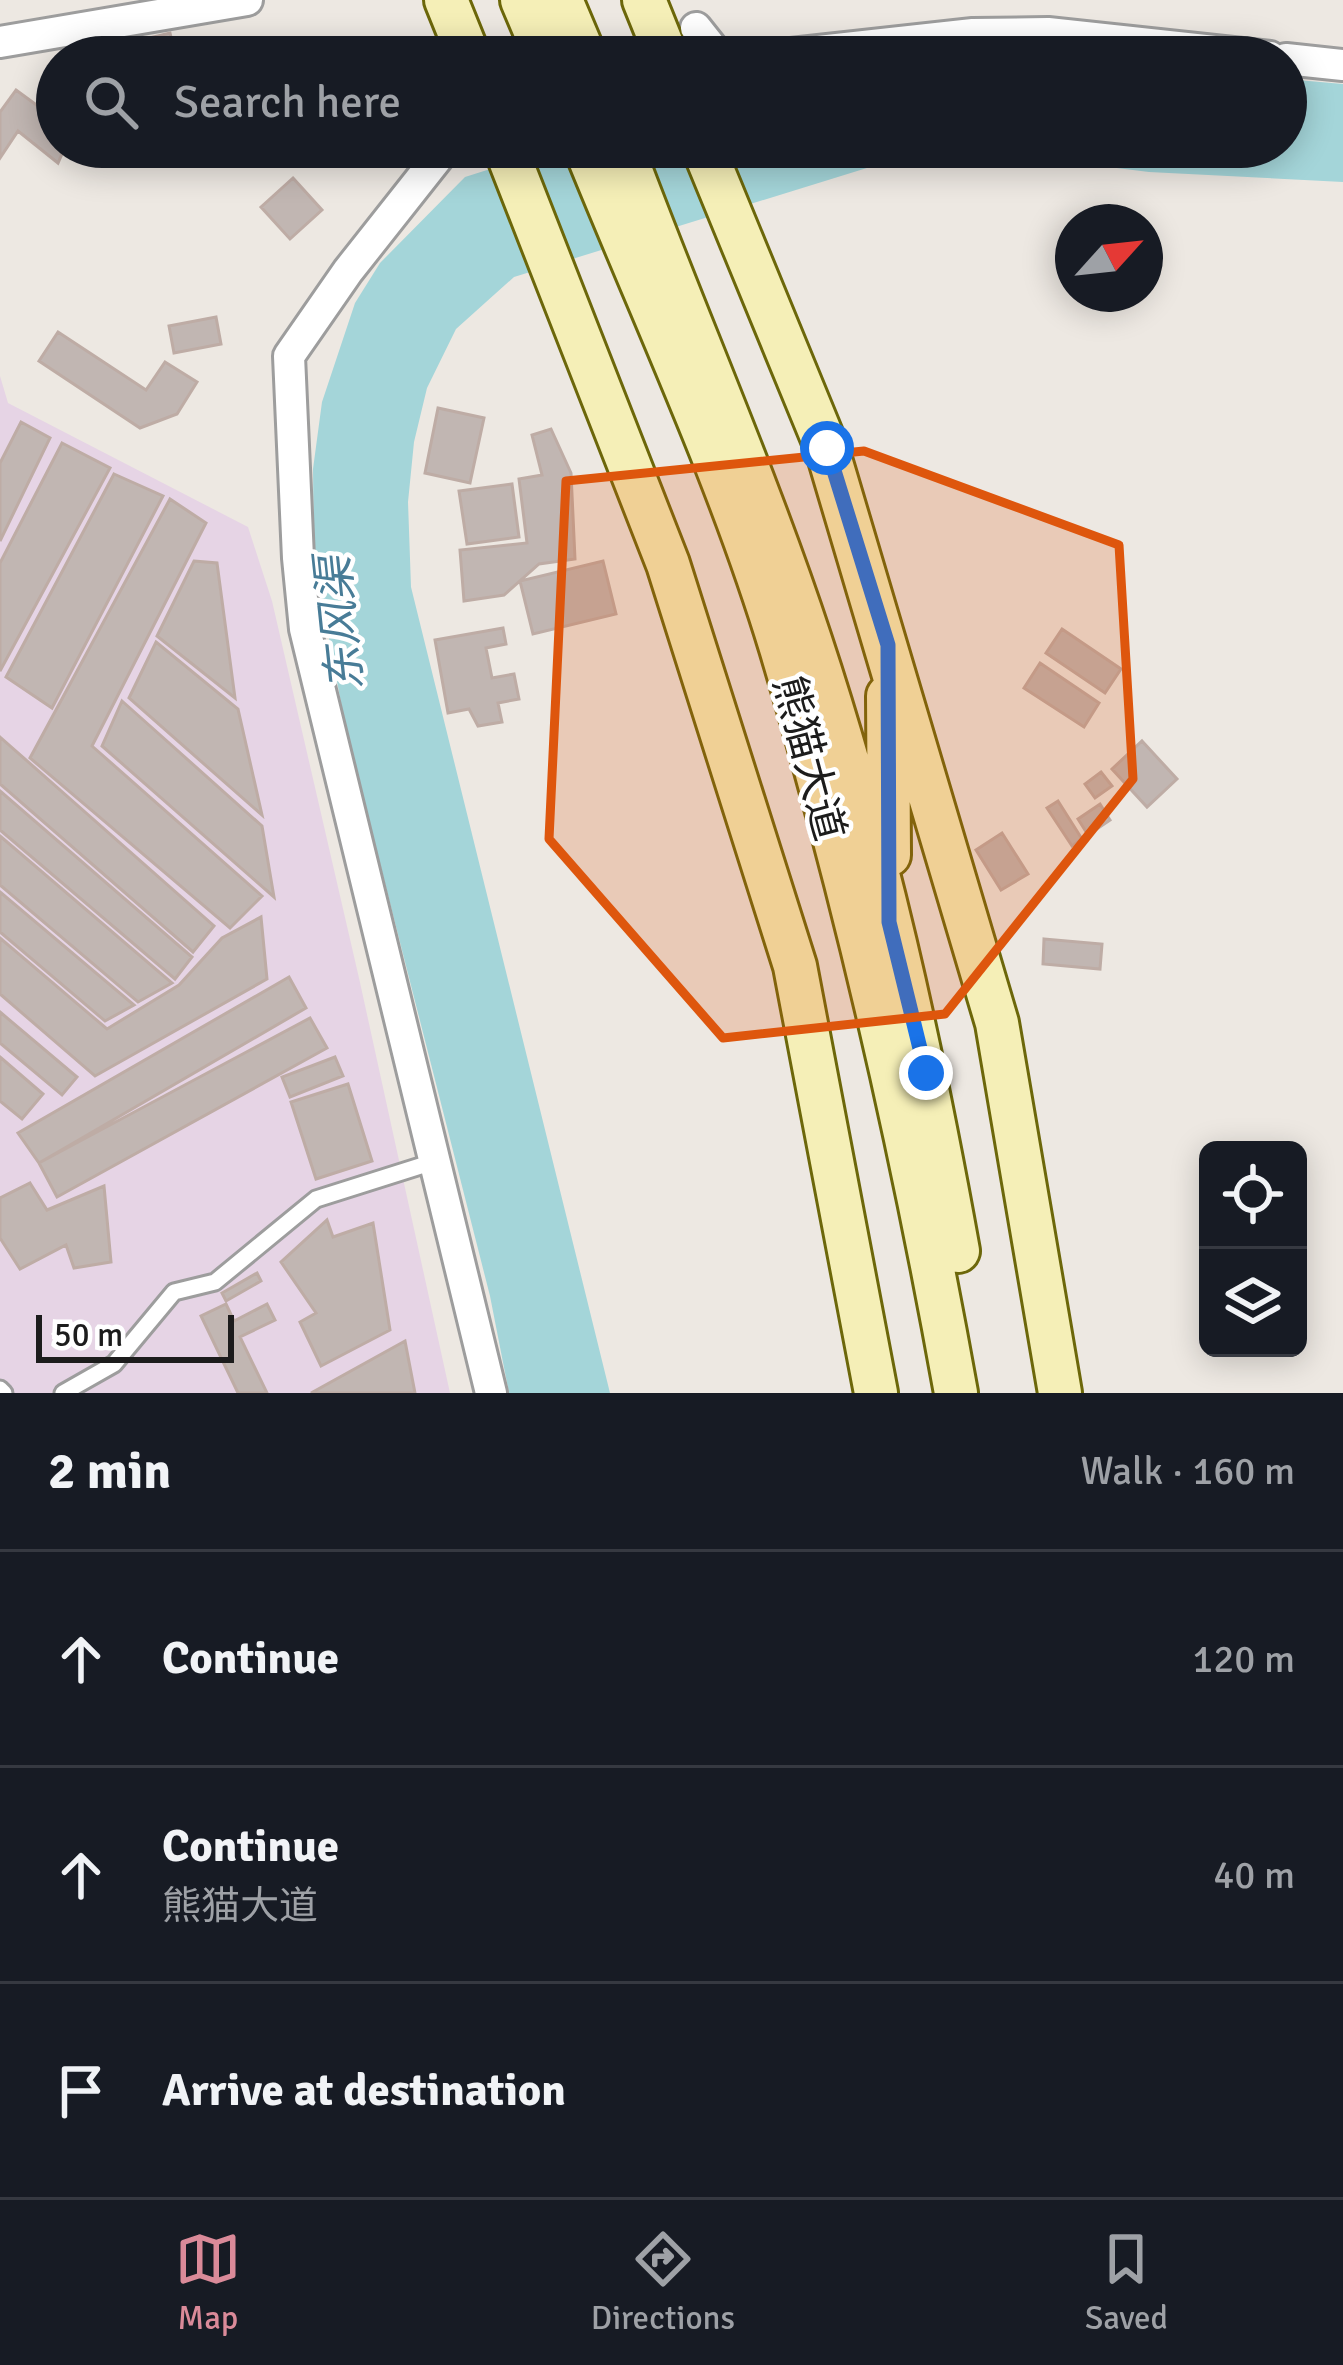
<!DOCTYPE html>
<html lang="en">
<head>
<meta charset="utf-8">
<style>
  body { margin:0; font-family:Signika,"Noto Sans SC",sans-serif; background:#20242c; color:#f1f3f6 }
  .controls { position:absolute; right:36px; bottom:36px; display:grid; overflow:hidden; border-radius:18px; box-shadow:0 6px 30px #0003 }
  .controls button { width:108px; height:108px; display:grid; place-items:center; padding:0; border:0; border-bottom:3px solid #363941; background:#171b24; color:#f1f3f6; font:60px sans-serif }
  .compass { position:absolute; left:1055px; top:204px; width:108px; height:108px; border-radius:50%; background:#171b24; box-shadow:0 6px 30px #0003; rotate:63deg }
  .scale { position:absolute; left:36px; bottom:30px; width:198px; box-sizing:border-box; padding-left:12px; border:6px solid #1c1c1c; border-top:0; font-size:33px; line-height:42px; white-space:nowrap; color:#1c1c1c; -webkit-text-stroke:9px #fff; paint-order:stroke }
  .stop { position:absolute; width:36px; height:36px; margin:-27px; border:9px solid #1a73e8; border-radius:50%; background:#fff }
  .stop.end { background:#1a73e8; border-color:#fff; box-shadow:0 3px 12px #0008 }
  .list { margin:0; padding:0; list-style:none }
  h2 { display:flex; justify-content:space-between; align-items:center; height:156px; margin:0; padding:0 48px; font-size:51px }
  h2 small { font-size:39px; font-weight:400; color:#9ea1a6 }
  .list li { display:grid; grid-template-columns:78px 1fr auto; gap:36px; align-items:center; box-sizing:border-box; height:216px; padding:0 48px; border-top:3px solid #363941 }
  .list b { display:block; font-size:45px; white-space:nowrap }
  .list p { margin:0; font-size:39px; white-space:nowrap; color:#9ea1a6 }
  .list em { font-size:39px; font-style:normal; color:#9ea1a6 }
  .icon { flex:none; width:66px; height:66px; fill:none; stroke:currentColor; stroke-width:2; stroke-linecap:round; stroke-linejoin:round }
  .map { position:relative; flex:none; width:1343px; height:1393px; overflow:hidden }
  .search { position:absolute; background:#171b24; box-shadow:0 6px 30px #0003; left:36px; right:36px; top:36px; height:132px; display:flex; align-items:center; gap:30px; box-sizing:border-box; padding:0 42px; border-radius:66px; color:#9ea1a6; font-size:45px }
  .sheet { height:804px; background:#171b24 }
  nav { display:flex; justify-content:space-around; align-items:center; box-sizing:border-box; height:168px; border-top:3px solid #363941; background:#171b24; font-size:33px; color:#9ea1a6 }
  nav a { display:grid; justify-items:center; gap:6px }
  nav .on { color:#da8a99 }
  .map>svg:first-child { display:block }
  .industrial { fill:#e6d4e5 }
  .water { fill:#a4d5d9 }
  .building { fill:#c1b6b2; stroke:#beaca5; stroke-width:3 }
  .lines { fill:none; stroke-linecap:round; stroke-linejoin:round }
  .lane-casing { stroke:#9d9d9d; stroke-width:21 }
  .street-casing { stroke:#9d9d9d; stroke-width:36 }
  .secondary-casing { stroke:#6c670a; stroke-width:48 }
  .lane { stroke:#fff; stroke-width:15 }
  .street { stroke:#fff; stroke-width:30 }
  .secondary { stroke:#f5efb7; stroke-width:42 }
  .route { stroke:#1a73e8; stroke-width:15 }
  .marked { fill:#de560d; fill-opacity:0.2; stroke:#de560d; stroke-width:9; stroke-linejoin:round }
  .labels { text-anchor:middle; stroke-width:9; stroke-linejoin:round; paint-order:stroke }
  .street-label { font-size:42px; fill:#1c1c1c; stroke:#fff }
  .water-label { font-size:45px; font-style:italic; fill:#487c97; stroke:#fff }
</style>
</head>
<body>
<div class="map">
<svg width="1343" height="1393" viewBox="0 0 1343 1393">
  <rect width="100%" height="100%" fill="#ede8e2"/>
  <path class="industrial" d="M0,376L8,403L248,527L272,601L359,978L450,1393H0Z"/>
  <path class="water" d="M1286,79L1343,84V182L1149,172L1003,154L883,163L514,277L456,329L427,388L414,442L408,502L411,587L610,1393H509L490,1296L346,730L314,557L313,469L322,402L355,303L380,263L465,177L560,147H1286Z"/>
  <path class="building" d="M170,33L176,57H136L132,42Z
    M16,90L57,120V147H65L58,163L18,131L0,158V112Z
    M293,178L322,210L290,239L261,207Z
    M216,317L221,344L174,353L169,326Z
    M58,332L146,390L165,362L197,382L177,414L140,428L39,361Z
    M438,408L484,418L470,483L425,473Z
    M21,422L50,438L0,541V463Z
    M551,429L571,473L575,559L539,564L504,595L464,601L460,550L527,543L519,479L542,475L532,435Z
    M62,443L110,468L0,671V563Z
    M114,474L163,496L52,708L6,677Z
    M512,484L519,537L467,544L459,491Z
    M170,499L206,523L92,746L262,896L230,928L30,758Z
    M194,561L217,563L235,698L157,636Z
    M603,561L616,614L533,634L520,581Z
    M503,628L506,644L486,648L492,678L514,674L519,699L498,703L502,722L478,726L469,709L448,713L435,640Z
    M1062,629L1121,669L1105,693L1046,653Z
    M156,642L238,709L262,815L129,698Z
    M1040,663L1099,703L1084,727L1024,688Z
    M122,701L262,826L274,897L102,746Z
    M0,737L214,926L193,952L0,784Z
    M1142,741L1177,779L1147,807L1112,769Z
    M1101,772L1112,786L1095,798L1085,784Z
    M0,791L192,957L175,979L0,830Z
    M1058,801L1082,839L1072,846L1047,808Z
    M1100,804L1110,820L1088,835L1078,819Z
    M1002,833L1028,874L1001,890L976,850Z
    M0,836L172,983L138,1002L0,885Z
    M0,892L134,1005L105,1021L0,932Z
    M261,917L267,979L95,1076L0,994V938L107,1029L179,985L222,938Z
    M1044,939L1102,944L1100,969L1043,964Z
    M289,977L306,1008L39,1163L18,1133Z
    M0,1012L77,1077L62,1095L0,1043Z
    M310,1018L327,1048L57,1197L39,1163Z
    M0,1057L43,1094L22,1119L0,1101Z
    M335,1057L343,1076L290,1097L282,1077Z
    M348,1084L372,1161L316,1179L291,1102Z
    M30,1183L47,1210L104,1186L111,1262L74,1268L66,1245L20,1269L0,1238V1198Z
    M327,1220L333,1237L373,1223L390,1330L321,1366L300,1322L316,1313L281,1262Z
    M257,1273L261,1281L226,1301L222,1293Z
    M226,1304L234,1321L267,1304L275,1320L240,1337L267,1393H238L201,1316Z
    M405,1341L415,1393H311Z"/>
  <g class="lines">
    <g class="lane-casing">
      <path id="lane" d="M0,1389L4,1393
        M63,1393L114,1364L174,1292L215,1282L316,1199L433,1162"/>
    </g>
    <g class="street-casing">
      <path id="street" d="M696,28L719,57
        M0,42L247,0
        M764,57L973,34L1048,33L1270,57
        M1286,59L1343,65
        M446,147L348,271L289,356L298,558L305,629L491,1393"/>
    </g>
    <g class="secondary-casing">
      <path id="secondary" d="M446,0L469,57
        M522,0L546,57
        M561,0L585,57
        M644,0L667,57
        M505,147L668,564L795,966L876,1393
        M585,147C652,313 729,476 781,648C854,892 911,1142 956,1393
        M622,147C683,312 755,473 810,640C876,839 921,1045 958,1251
        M703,147L827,449L997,1023L1060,1393
        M888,696L889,855"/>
    </g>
    <use href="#lane" class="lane"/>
    <use href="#street" class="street"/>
    <use href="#secondary" class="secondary"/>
  </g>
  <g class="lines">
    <path class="route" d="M827,448L888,645L889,922L926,1073"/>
  </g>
  <path class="marked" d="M864,451L1119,545L1133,779L945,1014L723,1038L549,839L566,481Z"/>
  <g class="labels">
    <g class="street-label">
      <text transform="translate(810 758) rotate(75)" y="15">熊猫大道</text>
    </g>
    <g class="water-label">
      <text transform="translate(339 624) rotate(-96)" y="16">东风渠</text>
    </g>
  </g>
</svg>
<div class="controls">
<button><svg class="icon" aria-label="locate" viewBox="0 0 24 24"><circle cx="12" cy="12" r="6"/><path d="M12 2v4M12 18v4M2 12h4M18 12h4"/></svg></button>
<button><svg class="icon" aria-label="layers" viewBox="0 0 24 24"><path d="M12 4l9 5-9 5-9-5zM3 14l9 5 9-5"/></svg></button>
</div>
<svg class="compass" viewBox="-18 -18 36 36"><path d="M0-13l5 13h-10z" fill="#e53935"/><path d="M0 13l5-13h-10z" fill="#9ea1a6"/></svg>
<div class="scale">50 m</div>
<div class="stop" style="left:827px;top:448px"></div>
<div class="stop end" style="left:926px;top:1073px"></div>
<div class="search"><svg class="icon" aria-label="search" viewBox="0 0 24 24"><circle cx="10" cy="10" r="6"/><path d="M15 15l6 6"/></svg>Search here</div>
</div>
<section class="sheet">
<h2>2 min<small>Walk · 160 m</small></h2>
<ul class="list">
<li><svg class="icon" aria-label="ahead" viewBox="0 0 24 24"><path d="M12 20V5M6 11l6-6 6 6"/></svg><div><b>Continue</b></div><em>120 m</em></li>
<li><svg class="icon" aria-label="ahead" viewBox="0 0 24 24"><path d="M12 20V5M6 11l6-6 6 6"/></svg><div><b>Continue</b><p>熊猫大道</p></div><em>40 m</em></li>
<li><svg class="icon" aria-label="arrive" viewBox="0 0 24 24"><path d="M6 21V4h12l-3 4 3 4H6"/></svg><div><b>Arrive at destination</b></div></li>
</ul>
</section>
<nav>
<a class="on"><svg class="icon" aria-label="map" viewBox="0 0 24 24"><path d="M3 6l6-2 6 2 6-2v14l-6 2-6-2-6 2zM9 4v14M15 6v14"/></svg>Map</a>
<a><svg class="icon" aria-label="directions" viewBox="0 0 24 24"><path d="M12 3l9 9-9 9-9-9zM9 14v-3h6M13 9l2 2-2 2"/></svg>Directions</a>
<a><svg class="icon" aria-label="saved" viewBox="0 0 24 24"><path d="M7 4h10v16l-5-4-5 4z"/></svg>Saved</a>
</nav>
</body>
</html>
